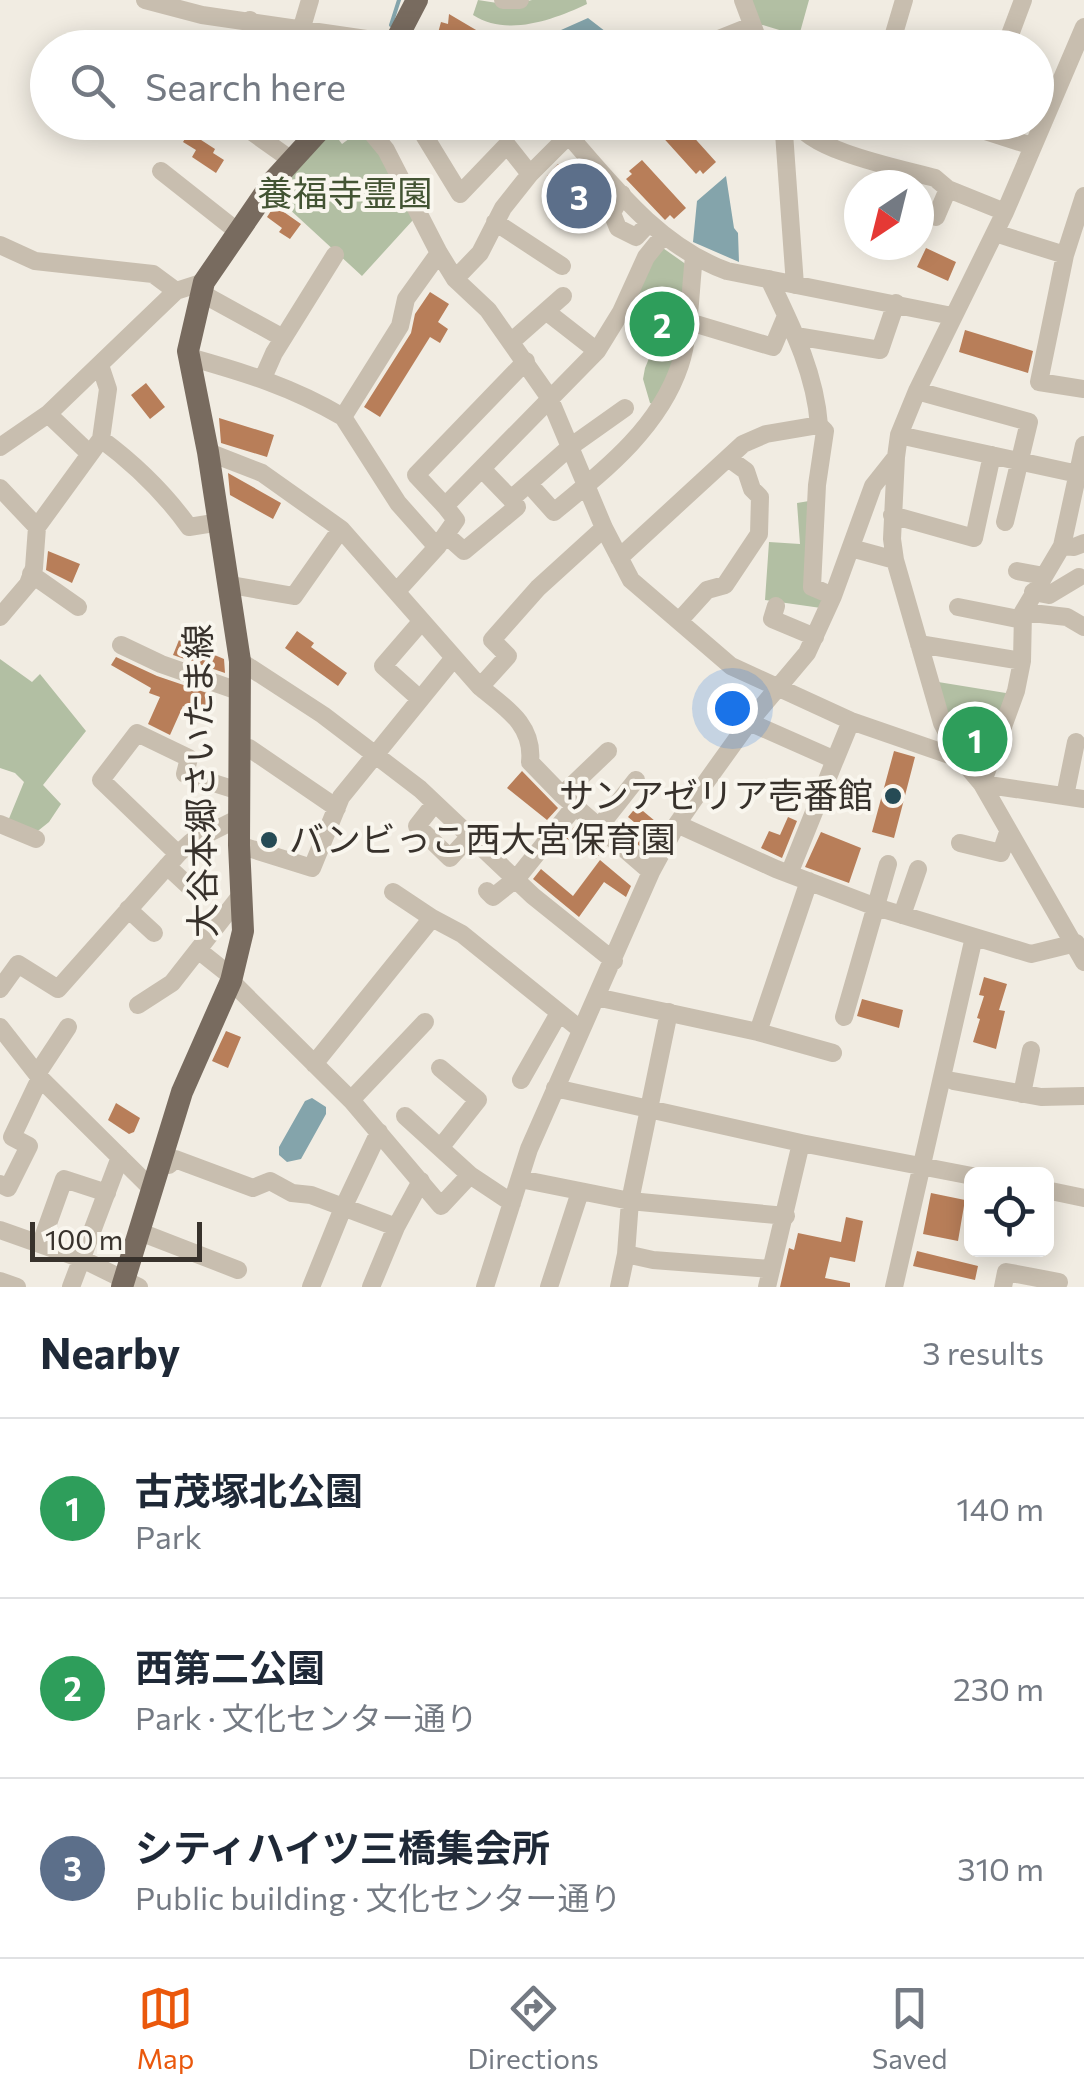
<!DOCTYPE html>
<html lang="en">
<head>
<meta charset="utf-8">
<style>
  body { margin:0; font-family:Commissioner,"Noto Sans JP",sans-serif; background:#f6f6f7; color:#1f2937 }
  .controls { position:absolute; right:30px; bottom:30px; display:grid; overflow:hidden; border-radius:15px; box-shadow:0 5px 25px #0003 }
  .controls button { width:90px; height:90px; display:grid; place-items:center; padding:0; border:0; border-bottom:2px solid #e0e1e3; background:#fff; color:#1f2937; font:50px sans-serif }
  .compass { position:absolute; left:844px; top:170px; width:90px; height:90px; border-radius:50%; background:#fff; box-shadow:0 5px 25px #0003; rotate:215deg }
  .scale { position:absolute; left:30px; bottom:25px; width:172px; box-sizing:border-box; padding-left:10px; border:5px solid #38322c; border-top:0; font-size:28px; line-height:35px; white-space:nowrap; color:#38322c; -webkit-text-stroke:8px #f9f6ee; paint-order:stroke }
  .you { position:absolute; left:732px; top:708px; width:35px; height:35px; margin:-25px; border:8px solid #fff; border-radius:50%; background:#1a73e8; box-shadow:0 0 0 15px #1a73e833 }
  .badge { display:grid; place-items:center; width:65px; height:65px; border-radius:50%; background:#ea580c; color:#fff; font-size:32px; font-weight:700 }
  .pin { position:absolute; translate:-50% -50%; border:5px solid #fff; box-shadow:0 2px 10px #0006 }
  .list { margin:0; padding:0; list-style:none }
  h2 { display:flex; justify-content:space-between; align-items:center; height:130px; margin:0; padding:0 40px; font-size:42px }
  h2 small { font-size:32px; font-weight:400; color:#747a83 }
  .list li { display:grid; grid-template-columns:65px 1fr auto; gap:30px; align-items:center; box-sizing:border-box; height:180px; padding:0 40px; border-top:2px solid #e0e1e3 }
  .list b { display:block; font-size:38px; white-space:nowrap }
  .list p { margin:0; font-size:32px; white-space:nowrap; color:#747a83 }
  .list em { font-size:32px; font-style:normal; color:#747a83 }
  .icon { flex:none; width:55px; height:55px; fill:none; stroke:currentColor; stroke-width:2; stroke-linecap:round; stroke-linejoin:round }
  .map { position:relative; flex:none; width:1084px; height:1287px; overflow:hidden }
  .search { position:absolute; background:#fff; box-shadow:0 5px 25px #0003; left:30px; right:30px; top:30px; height:110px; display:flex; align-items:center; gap:25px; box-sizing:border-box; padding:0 35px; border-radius:55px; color:#747a83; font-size:38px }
  .sheet { height:670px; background:#fff }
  nav { display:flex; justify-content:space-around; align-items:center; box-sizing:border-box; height:140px; border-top:2px solid #e0e1e3; background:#fff; font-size:28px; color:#747a83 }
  nav a { display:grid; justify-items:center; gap:5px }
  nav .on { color:#ea580c }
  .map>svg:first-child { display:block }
  .green { fill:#b2bfa3 }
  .water { fill:#84a4ab }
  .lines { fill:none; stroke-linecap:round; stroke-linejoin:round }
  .stream { stroke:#84a4ab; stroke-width:4 }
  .building { fill:#b87e59 }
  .minor { stroke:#c8beaf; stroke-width:18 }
  .major { stroke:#786b5f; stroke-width:22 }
  .poi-dot { fill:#264b55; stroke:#f9f6ee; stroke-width:4 }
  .labels { text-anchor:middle; stroke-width:8; stroke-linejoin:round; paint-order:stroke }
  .park-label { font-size:35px; fill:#435433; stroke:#f9f6ee }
  .street-label { font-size:35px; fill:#38322c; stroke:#f9f6ee }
  .poi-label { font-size:35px; fill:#38322c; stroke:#f9f6ee; text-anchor:end }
</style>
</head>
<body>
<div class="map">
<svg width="1084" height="1287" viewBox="0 0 1084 1287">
  <rect width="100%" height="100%" fill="#f1ece2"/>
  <path class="green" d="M478,0L510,5L532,0H586L587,4C553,20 507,37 473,15Z
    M748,0H809L799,36L756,23Z
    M330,128L342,144L361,130L381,155L413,220L362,276L274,195Z
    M660,246L687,265L677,360L658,406L650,403L643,379L645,368L660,332L625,316Z
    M815,500L810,588L825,596L821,608L765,600L769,542L800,544L797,503Z
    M0,659L32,682L40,674L86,731L43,785L61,804L49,822L34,834L8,821L24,782L15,773L0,768Z
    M932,681L1012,694L982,779L965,755Z"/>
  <path class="water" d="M588,18L623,45L624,47H576L561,30Z
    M726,176L734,228L738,233L739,262L693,242L697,201Z
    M312,1098L326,1107V1114L301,1159L287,1162L279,1155V1147L305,1101Z"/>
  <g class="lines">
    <path class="stream" d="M391,25L399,0"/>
  </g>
  <path class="building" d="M449,14L493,40L496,35L508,41L505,48H482L458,33L457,38L438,33L441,22L448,24Z
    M185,122L198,128L202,133L198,138L215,149L213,153L224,160L216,173L192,157L196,150L183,142L186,137L179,132Z
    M649,122H680L716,162L703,174L700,170L696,174Z
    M642,160L686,208L674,219L670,215L665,220L663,218L626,179L632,174L629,171Z
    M558,164L581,181L585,186L582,189L597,205L585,216L564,193L566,191L547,176Z
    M277,202L284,206L281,210L301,224L290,239L279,232L282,228L267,217Z
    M926,248L956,262L948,281L917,267Z
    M430,292L449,304L438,322L448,329L440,343L430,337L380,417L364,407L411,333L415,314Z
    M965,330L1033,351L1028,373L959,352Z
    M146,383L165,407L150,419L131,395Z
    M219,418L274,435L267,457L221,443Z
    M228,473L281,503L273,519L230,495Z
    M48,551L80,564L72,583L46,570Z
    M297,631L314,643L311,647L347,673L338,686L285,648Z
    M179,640L224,659L225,673L173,655Z
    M116,657L157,676L210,694L202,714L183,706L170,735L148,724L160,697L149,693L151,688L111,665Z
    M894,751L915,757L894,838L872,832Z
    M522,771L558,808L547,820L507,788Z
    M637,806L661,826L647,852L637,844L646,832L628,817Z
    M788,817L797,821L782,858L761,848L769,831L780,835Z
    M576,824L604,848L596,859L566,838Z
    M821,832L861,848L849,883L805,867Z
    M600,860L631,886L626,897L604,882L579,917L533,879L541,869L573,896Z
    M984,977L1007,984L999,1010L1005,1011L996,1049L973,1042L980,1019L977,1018L984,996L979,995Z
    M862,999L903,1010L899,1028L857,1016Z
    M226,1031L241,1037L228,1068L212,1061Z
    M116,1103L140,1118L134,1132L129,1134L108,1120Z
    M931,1193L965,1200L958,1241L923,1234Z
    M846,1217L863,1221L855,1262L830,1257L825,1278L850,1283V1287H780L789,1248L794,1250L798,1233L841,1242Z
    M917,1251L978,1266L975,1280L913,1266Z"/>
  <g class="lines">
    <path class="minor" d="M145,0L202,15L428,48
      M503,0H520
      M743,0L761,48
      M302,27L310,0
      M1084,27L1005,212L917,391L899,435L896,457L892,539L895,560L942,723L961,759L982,784L1084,962
      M893,37L904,0
      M1008,40L1023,0
      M244,48L250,20
      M696,48L751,26
      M238,122L290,159
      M363,122L386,150L439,253L455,279L488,310L549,397L604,528L631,580L731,666L851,721L961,759
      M416,122L460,194L507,145L530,174
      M557,122C607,178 655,245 727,271L952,316
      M797,122C810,151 903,169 935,178L948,189L1005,212
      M957,122L1032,146
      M161,171L237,231
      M622,194L612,213L618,228L636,237L649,223
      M1084,196L1065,255L1039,382L1084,389
      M936,217L948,189
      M495,222L562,266
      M995,233L1065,255
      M0,245L35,261L153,274L176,291
      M455,279L480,253L503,208L530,174L582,122
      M795,285L784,133L797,124
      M201,293L283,338
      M547,312L597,351
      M686,321L773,347L786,316
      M796,336L880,350L896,303
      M512,341L563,296
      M189,357C246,373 292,387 343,417
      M263,378L274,353L335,255
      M917,391L1029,422L1005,522
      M48,414L90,454
      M819,425L825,431L817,485L812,587L833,596
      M899,435L1078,474
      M101,439C136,465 164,492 189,527L220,522
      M1084,445L1062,546L1023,612L1022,661L1016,691L982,784L1084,799
      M0,447L48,414L176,291L204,282
      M208,452L262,473L341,529L480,687
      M482,469L511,499
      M529,484L554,512C604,471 659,428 680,365C690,335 690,290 694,257
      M0,488L37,527
      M445,506L416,475L526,361
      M892,515L974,538L992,455
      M604,528L538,588L492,640L508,656L480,687C506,708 534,725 530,762L562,795L651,872
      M446,535L464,551L517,507L511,499L570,447L625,408
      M1062,546L1074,547L1084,543
      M437,547L398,503L343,417L400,326L406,299L439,253
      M851,548L895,560
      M619,558L743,444L766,434L819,425C815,372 792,327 769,279
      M1017,571L1044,576
      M31,574L78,607
      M231,585L294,596L341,529
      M397,591L437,547L456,520L445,506L597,351L621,312L646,257L663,236
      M1033,592L1049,595L1079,577
      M776,606L772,619L815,637
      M958,607L1023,620
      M1023,612L1067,617L1084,627
      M0,617L28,584L34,568L37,527L101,439L108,389L100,365
      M679,621L707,590L725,585L759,534L760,497L752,489L746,471L728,458
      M919,644L1022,661
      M121,645L161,664L241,692
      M240,661L323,715L420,789L533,896L614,961
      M420,699L383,666L421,622
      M749,722L835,760L851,721
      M240,746L249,748L337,808
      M562,795L608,751
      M1065,796L1076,742
      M435,803L417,826L450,858L471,835
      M0,824L36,839
      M677,824L776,869L876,907L1031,954L1076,943
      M599,827L636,780
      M960,843L1001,853L1008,832
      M239,845L312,868L341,797L453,659
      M178,854L101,780L137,733L189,758L185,774L239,791
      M167,866L194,891
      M789,874L835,760
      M487,891L493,897L517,878L575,806
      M393,892L432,918L462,934L581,1030
      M128,909L154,933
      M902,915L918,869
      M198,950L232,977
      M231,981L351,1100L441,1206L470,1175
      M0,989L18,964L58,989L178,854L191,842L239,818
      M596,997L758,1032L833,1053
      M138,1005L172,983L241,895
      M844,1017L888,864
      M0,1027L40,1078L153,1190
      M758,1032L809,881
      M314,1064L432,918
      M440,1068L478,1100L440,1148
      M37,1074L68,1027
      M521,1080L559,1013
      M953,1081L1041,1097L1084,1096
      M555,1088L801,1143L972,1176
      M1022,1094L1031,1050
      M351,1100L425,1022
      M405,1116L470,1175L512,1203
      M160,1165H169L175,1159L253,1188L270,1181L292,1193L311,1195L396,1227
      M520,1179L630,1201L786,1216
      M0,1184L8,1188L29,1146L12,1137L40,1078
      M1046,1190L1084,1198
      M0,1230L82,1259L139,1287
      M140,1232L238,1270
      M41,1243L64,1179L107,1193
      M626,1254L653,1260L771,1269
      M0,1281L17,1287
      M71,1287L120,1157
      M311,1287L343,1208L379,1132
      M371,1287L396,1227L421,1181
      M485,1287L529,1149L651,872L677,824L706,782L749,722L807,653L833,596L873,486L896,457
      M549,1287L580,1192
      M619,1287L626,1254L630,1201L669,1012
      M767,1287L801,1143
      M894,1287L974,937
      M1003,1287L1006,1272L1059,1282"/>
    <path class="major" d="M392,48L417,0
      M122,1287L182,1092L231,981L243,931L239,845L240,661L208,452L188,351L204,282L274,180L327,122"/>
  </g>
  <g class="poi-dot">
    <circle cx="893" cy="796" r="10"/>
    <circle cx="269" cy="840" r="10"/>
  </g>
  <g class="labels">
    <g class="park-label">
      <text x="345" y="206">養福寺霊園</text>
    </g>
    <g class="street-label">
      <text transform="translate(201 781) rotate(-91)" y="12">大谷本郷さいたま線</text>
    </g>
    <g class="poi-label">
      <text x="873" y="808">サンアゼリア壱番館</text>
      <text x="289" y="852" text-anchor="start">バンビっこ西大宮保育園</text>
    </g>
  </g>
</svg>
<div class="controls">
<button><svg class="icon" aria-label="locate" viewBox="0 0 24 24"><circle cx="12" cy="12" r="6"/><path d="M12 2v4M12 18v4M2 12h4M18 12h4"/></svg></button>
</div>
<svg class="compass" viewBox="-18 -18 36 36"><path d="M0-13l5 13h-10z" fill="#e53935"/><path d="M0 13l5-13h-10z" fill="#747a83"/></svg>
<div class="scale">100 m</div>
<div class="you"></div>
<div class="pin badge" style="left:975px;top:739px;background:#2e9e5b">1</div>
<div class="pin badge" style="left:662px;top:324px;background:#2e9e5b">2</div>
<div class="pin badge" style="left:579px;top:196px;background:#5c6f8a">3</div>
<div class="search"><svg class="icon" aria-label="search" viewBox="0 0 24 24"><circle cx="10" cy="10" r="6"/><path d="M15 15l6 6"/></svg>Search here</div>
</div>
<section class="sheet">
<h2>Nearby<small>3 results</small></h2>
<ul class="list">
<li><span class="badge" style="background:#2e9e5b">1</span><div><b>古茂塚北公園</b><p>Park</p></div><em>140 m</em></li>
<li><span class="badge" style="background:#2e9e5b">2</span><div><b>西第二公園</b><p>Park · 文化センター通り</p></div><em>230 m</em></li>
<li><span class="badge" style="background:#5c6f8a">3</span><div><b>シティハイツ三橋集会所</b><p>Public building · 文化センター通り</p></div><em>310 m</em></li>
</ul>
</section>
<nav>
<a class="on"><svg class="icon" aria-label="map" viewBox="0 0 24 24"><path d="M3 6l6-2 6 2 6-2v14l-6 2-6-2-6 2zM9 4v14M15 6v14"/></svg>Map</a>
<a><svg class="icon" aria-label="directions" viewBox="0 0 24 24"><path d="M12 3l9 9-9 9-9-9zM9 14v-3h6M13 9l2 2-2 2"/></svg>Directions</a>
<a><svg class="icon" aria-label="saved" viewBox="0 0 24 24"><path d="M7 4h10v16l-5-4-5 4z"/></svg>Saved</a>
</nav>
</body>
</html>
